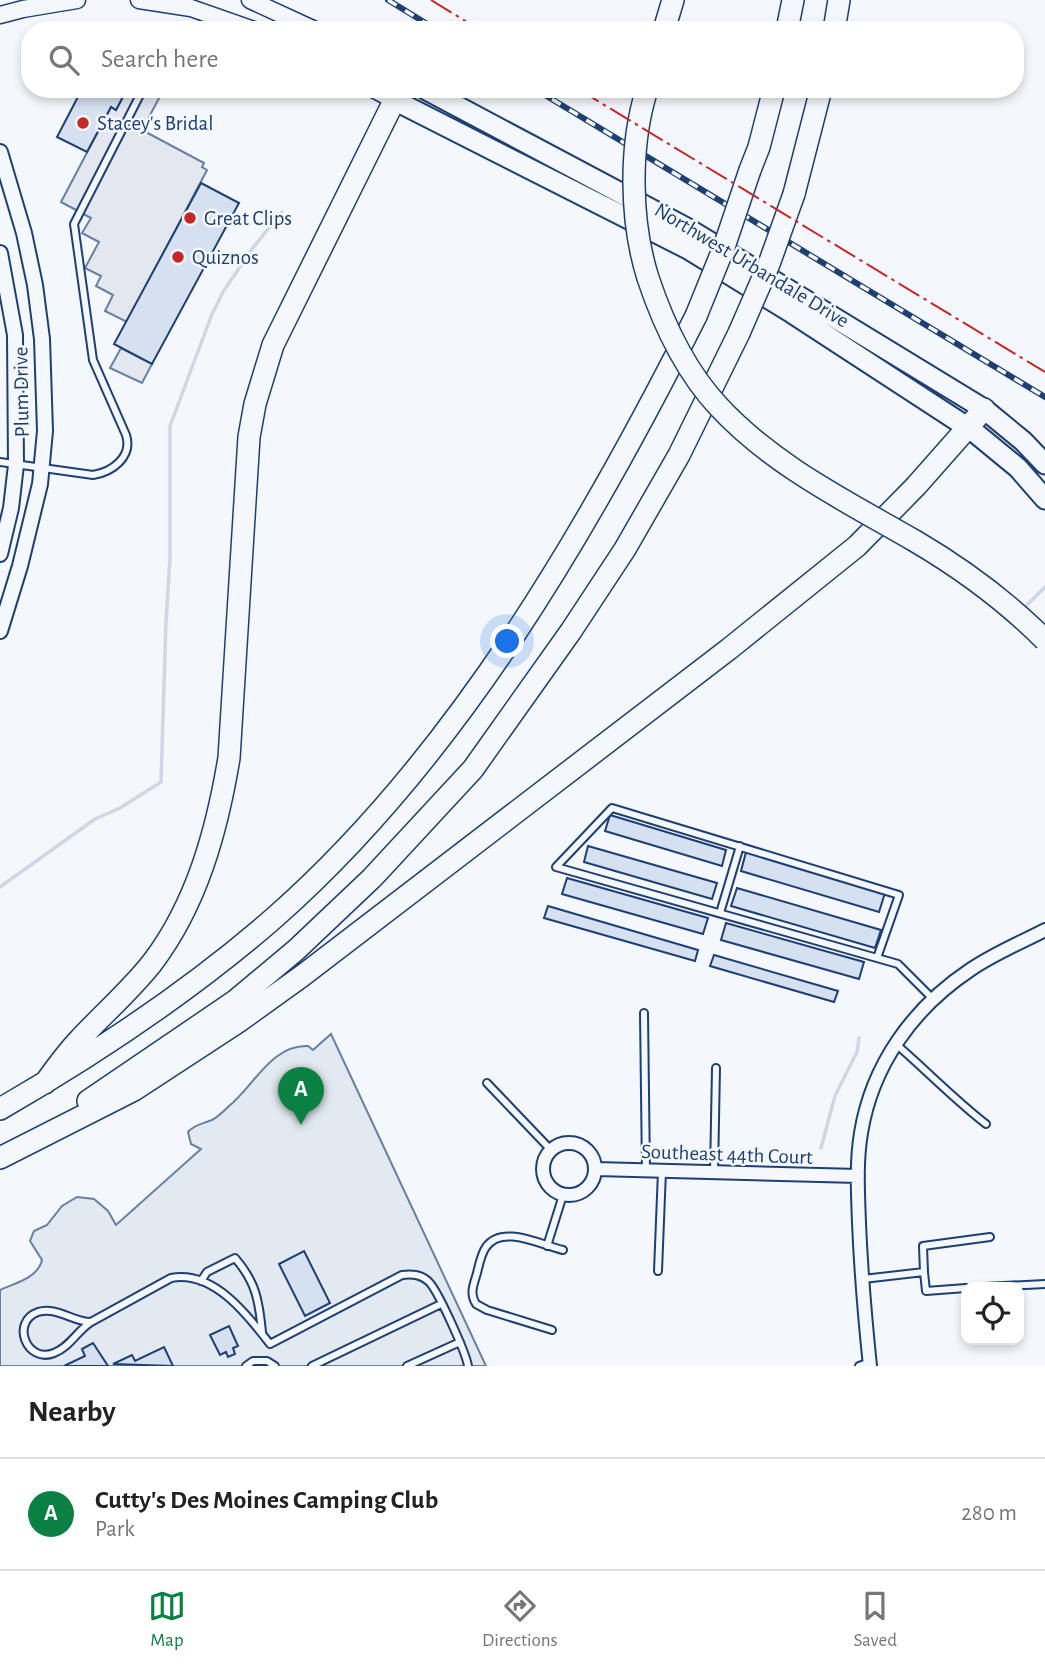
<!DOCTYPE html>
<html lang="en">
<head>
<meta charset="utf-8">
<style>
  body { margin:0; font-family:"Alegreya Sans",sans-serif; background:#f6f6f6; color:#222 }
  .controls { position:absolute; right:21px; bottom:21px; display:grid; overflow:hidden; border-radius:14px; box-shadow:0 4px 10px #0003 }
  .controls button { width:63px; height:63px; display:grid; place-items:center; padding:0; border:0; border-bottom:2px solid #e0e0e0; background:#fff; color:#222; font:35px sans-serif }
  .you { position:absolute; left:508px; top:642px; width:24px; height:24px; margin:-18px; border:5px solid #fff; border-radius:50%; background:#1a73e8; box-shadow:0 0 0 10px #1a73e833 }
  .badge { display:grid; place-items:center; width:46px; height:46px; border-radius:50%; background:#0b8043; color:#fff; font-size:23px; font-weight:700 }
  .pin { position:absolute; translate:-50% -58px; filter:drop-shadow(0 2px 4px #0008) }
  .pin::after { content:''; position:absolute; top:37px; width:24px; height:21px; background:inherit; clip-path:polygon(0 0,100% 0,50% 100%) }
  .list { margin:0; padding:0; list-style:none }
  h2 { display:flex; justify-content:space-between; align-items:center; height:91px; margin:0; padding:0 28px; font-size:30px }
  h2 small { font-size:23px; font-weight:400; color:#767676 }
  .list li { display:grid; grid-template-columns:46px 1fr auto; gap:21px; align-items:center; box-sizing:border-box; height:112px; padding:0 28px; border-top:2px solid #e0e0e0 }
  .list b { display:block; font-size:26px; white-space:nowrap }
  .list p { margin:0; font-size:23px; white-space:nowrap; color:#767676 }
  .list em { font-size:23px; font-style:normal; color:#767676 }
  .icon { flex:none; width:38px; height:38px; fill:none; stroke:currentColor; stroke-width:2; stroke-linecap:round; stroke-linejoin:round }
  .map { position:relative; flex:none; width:1045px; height:1366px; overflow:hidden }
  .search { position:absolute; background:#fff; box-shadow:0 4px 10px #0003; left:21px; right:21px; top:21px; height:77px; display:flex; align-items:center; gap:18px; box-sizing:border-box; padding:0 24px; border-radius:28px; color:#767676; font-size:26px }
  .sheet { height:203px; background:#fff }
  nav { display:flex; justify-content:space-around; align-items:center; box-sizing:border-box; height:98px; border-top:2px solid #e0e0e0; background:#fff; font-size:19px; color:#767676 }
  nav a { display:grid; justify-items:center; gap:4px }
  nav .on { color:#0b8043 }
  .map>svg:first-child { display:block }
  .green { fill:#e3e9f0; stroke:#687fa3; stroke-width:2 }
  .parking { fill:#e3e8f0; stroke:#687fa3; stroke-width:2 }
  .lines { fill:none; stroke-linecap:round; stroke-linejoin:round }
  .stream { stroke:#cfd7e4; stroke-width:3.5 }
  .building { fill:#d5e0f0; stroke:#1d3f73; stroke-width:2 }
  .service-casing { stroke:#1d3f73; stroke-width:10 }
  .minor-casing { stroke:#1d3f73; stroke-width:16 }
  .tertiary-casing { stroke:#1d3f73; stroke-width:18 }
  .secondary-casing { stroke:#1d3f73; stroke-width:19 }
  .trunk-casing { stroke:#1d3f73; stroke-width:23 }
  .motorway-casing { stroke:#1d3f73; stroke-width:24 }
  .service { stroke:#f4f7fb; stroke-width:6 }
  .minor { stroke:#f4f7fb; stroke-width:12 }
  .tertiary { stroke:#f4f7fb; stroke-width:14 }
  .secondary { stroke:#f4f7fb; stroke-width:16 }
  .trunk { stroke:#f4f7fb; stroke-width:19 }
  .motorway { stroke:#f4f7fb; stroke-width:21 }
  .rail-casing { stroke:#1d3f73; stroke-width:6 }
  .rail { stroke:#f4f7fb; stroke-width:3.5; stroke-dasharray:10; stroke-linecap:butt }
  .motorway-bridge-casing { stroke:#1d3f73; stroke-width:24; stroke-linecap:butt }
  .motorway-bridge { stroke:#f4f7fb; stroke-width:21 }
  .power { stroke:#c62828; stroke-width:2; stroke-dasharray:24 5 3.5 5; stroke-linecap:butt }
  .poi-dot { fill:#c62828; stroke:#f4f7fb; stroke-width:2.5 }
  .labels { text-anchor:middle; stroke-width:5; stroke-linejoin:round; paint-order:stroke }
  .poi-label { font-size:21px; fill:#1d3f73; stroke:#f4f7fb; text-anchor:start }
  .street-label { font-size:21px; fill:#1d3f73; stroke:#f4f7fb }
</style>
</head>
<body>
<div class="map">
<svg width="1045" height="1366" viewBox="0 0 1045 1366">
  <rect width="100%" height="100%" fill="#f4f7fb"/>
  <path class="green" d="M331,1034L486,1366H0V1290C15,1283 38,1278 42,1260L30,1241L34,1231L47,1225L62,1206L77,1197L94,1199L108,1211L116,1225L201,1149L191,1144L188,1132C195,1124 203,1124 212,1120C218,1117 224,1111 229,1106C253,1087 272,1044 308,1046L313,1050Z"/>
  <path class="parking" d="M127,89H164L142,130L204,163L202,167L207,170L127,322L105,311L113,295L96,286L101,276L85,268L99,242L82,233L91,218L61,202L111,107L116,110Z
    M121,348L152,364L142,383L110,368Z"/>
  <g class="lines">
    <path class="stream" d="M1022,610L1045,587
      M0,887L95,819L120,808L161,782L166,622L170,558V426L212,314L223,292L252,249L282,212
      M821,1148L835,1096L857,1052L859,1038"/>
  </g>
  <path class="building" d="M78,89H127L116,110L111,107L87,152L57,137L81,91Z
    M201,183L239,203L152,364L114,344Z
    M610,815L726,850L722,866L605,831Z
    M588,846L717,883L712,899L584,862Z
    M746,852L885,893L879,912L741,871Z
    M567,878L708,918L703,934L562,894Z
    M737,888L881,930L875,948L731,906Z
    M548,906L698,950L695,961L544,918Z
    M726,923L864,962L859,979L721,940Z
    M714,955L838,991L834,1002L710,966Z
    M304,1251L330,1303L305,1316L279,1264Z
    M229,1326L238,1346L233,1348L235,1354L228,1357L226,1352L220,1355L210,1335Z
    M93,1343L108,1366H64L85,1356L82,1349Z
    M164,1347L173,1366L113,1364L132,1355L135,1361Z"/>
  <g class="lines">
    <g class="service-casing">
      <path id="service" d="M0,462L93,475C112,472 133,457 126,435L93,360L74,224L143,89
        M720,913L740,846
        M877,958L899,895L612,808L556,867L877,958L898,964L933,999
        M644,1013L646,1171
        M897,1045C927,1071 955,1100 986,1124
        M487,1083L551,1150
        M714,1173L716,1068
        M547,1246L563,1195
        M658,1271L662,1171
        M924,1272L923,1246L990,1237
        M863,1279L924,1272L926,1291L966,1288
        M201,1281L207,1272L235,1258C256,1282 259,1301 262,1332
        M985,1287L1045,1284
        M91,1322C73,1322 56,1306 38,1312C10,1322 27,1364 54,1353C70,1347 77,1331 91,1322L171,1278C213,1270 247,1314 270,1344
        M552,1330L487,1310L476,1304C469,1293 474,1284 477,1273C479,1265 481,1254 486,1247C502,1224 541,1245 563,1250
        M270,1344L402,1275C412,1274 420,1274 428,1281C437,1288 466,1353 468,1366
        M246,1366L253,1361H267L275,1366
        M312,1366L441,1304
        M407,1366L460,1342
        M859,1366L870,1362"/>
    </g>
    <g class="minor-casing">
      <path id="minor" d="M543 1169a26 26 0 1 1 52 0a26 26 0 1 1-52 0Z
        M596,1169L858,1176
        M870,1366C865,1318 861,1271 859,1223C858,1193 856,1163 861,1133C872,1065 913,1008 970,970C993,954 1020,943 1045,930"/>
    </g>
    <g class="tertiary-casing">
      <path id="tertiary" d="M0,152L24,233L35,285L42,339L45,431L40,484L20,566L0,631
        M0,253L15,335L16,465L11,508L0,554"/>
    </g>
    <g class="secondary-casing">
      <path id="secondary" d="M139,0L191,8L254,30
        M250,0L315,30
        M0,15L23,9L77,0
        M373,89L394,100"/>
    </g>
    <g class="trunk-casing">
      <path id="trunk" d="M425,89L692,231L984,409L1023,441L1045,464
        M394,100L688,249L792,313L973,431L1018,468L1045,499"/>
    </g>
    <g class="motorway-casing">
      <path id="motorway" d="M664,30L673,0
        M787,30L793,0
        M834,30L839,0
        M750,170L759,147L774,89
        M794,194L821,89
        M45,1083C55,1069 66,1054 78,1041C102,1015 130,991 152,963C197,904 217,830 229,758L249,437L255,404L273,345L400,89
        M88,1101L235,1001L296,950L372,878L473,769L571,631L625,549L679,455L739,333
        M0,1109C97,1053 189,992 274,918C456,758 588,530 696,316
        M0,1158L134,1090L238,1022L302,976L729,649L857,546L916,486L984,409"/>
    </g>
    <use href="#service" class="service"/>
    <use href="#minor" class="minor"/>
    <use href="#tertiary" class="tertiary"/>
    <use href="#secondary" class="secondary"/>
    <use href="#trunk" class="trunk"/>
    <use href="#motorway" class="motorway"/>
    <g class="rail-casing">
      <path id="rail" d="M388,0L437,30
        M535,89L1045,397"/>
    </g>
    <use href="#rail" class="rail"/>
    <g class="motorway-bridge-casing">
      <path id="motorway-bridge" d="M647,89C629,146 630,221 648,278C663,323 686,372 719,407C774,466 846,501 915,541C961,568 1007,602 1045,640
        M696,316L724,247L750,170
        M739,333L769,264L794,194"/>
    </g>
    <use href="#motorway-bridge" class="motorway-bridge"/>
    <path class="power" d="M431,0L480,30
      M578,89L1045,372"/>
  </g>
  <g class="poi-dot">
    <circle cx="83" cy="123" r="7"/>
    <circle cx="190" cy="218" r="7"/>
    <circle cx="178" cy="257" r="7"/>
  </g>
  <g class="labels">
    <g class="poi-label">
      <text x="97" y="130">Stacey's Bridal</text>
      <text x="204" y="225">Great Clips</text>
      <text x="192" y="264">Quiznos</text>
    </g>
    <g class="street-label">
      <text transform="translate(752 265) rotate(31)" y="7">Northwest Urbandale Drive</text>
      <text transform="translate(21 392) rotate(-91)" y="7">Plum Drive</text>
      <text transform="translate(727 1154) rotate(2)" y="7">Southeast 44th Court</text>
    </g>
  </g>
</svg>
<div class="controls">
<button><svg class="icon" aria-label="locate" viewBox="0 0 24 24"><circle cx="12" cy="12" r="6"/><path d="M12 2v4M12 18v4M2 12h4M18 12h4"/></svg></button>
</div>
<div class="you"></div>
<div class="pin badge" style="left:301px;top:1125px">A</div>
<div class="search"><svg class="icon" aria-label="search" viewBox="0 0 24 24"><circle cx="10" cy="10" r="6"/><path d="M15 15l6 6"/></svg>Search here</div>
</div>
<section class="sheet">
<h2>Nearby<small></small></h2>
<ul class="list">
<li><span class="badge">A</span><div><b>Cutty's Des Moines Camping Club</b><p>Park</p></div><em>280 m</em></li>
</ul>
</section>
<nav>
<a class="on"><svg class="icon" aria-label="map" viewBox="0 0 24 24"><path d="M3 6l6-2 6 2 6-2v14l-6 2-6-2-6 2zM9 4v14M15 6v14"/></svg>Map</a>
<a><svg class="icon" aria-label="directions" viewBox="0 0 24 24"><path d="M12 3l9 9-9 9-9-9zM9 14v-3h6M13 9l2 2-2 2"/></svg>Directions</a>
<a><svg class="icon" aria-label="saved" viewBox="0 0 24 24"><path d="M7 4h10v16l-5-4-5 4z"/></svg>Saved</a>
</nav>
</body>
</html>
